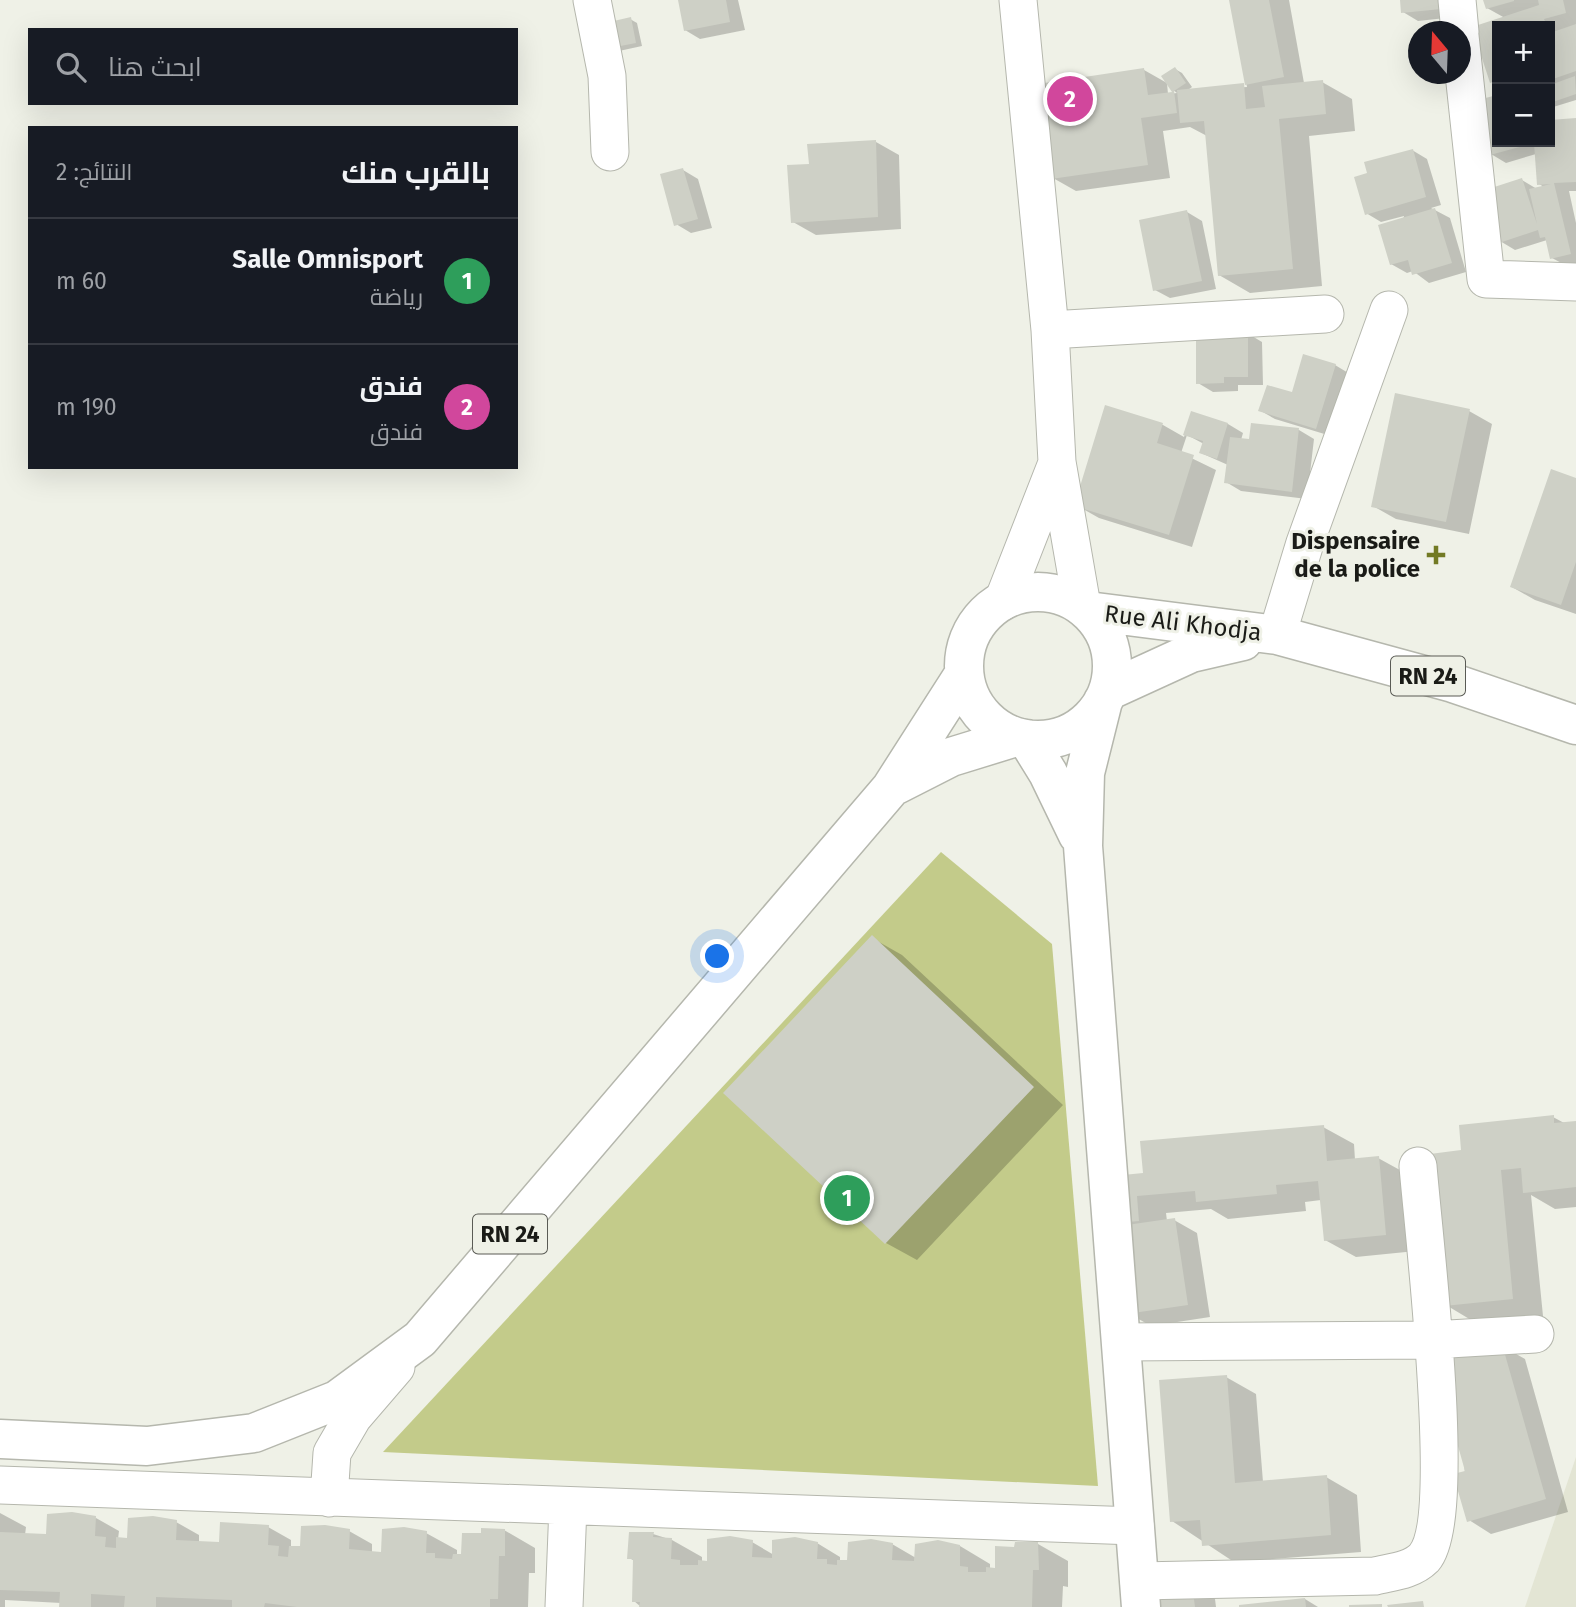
<!DOCTYPE html>
<html lang="ar">
<head>
<meta charset="utf-8">
<style>
  body { margin:0; font-family:"Fira Sans",Cairo,sans-serif; background:#242831; color:#f1f3f6; direction:rtl }
  .controls { position:absolute; right:21px; top:21px; display:grid; overflow:hidden; border-radius:0px; box-shadow:0 7px 28px #0002 }
  .controls button { width:63px; height:63px; display:grid; place-items:center; padding:0; border:0; border-bottom:2px solid #363941; background:#171b24; color:#f1f3f6; font:35px sans-serif }
  .compass { position:absolute; left:1408px; top:21px; width:63px; height:63px; border-radius:50%; background:#171b24; box-shadow:0 7px 28px #0002; rotate:341deg }
  .you { position:absolute; left:718px; top:957px; width:24px; height:24px; margin:-18px; border:5px solid #fff; border-radius:50%; background:#1a73e8; box-shadow:0 0 0 10px #1a73e833 }
  .badge { display:grid; place-items:center; width:46px; height:46px; border-radius:50%; background:#b45309; color:#fff; font-size:23px; font-weight:700 }
  .pin { position:absolute; translate:-50% -50%; border:4px solid #fff; box-shadow:0 2px 7px #0006 }
  .list { margin:0; padding:0; list-style:none }
  h2 { display:flex; justify-content:space-between; align-items:center; height:91px; margin:0; padding:0 28px; font-size:30px }
  h2 small { font-size:23px; font-weight:400; color:#9ea1a6 }
  .list li { display:grid; grid-template-columns:46px 1fr auto; gap:21px; align-items:center; box-sizing:border-box; height:126px; padding:0 28px; border-top:2px solid #363941 }
  .list b { display:block; font-size:26px; white-space:nowrap }
  .list p { margin:0; font-size:23px; white-space:nowrap; color:#9ea1a6 }
  .list em { font-size:23px; font-style:normal; color:#9ea1a6 }
  .icon { flex:none; width:38px; height:38px; fill:none; stroke:currentColor; stroke-width:2; stroke-linecap:round; stroke-linejoin:round }
  .map { position:relative; flex:none; width:1576px; height:1607px; overflow:hidden; direction:ltr }
  .search { position:absolute; background:#171b24; box-shadow:0 7px 28px #0002; left:28px; top:28px; width:490px; height:77px; display:flex; align-items:center; gap:18px; box-sizing:border-box; padding:0 24px; border-radius:0px; color:#9ea1a6; font-size:26px }
  .panel { position:absolute; background:#171b24; box-shadow:0 7px 28px #0002; left:28px; top:126px; width:490px; height:343px; border-radius:0px; direction:rtl }
  .map>svg:first-child { display:block }
  .built { fill:#e3e5d4 }
  .green { fill:#c3cb8a }
  .shadow { fill:#0003 }
  .building { fill:#ced0c6 }
  .lines { fill:none; stroke-linecap:round; stroke-linejoin:round }
  .minor-casing { stroke:#b5b7ad; stroke-width:39 }
  .major-casing { stroke:#b5b7ad; stroke-width:41 }
  .minor { stroke:#fff; stroke-width:37 }
  .major { stroke:#fff; stroke-width:38 }
  .poi-dot { fill:#727a24; stroke:#eff1e7; stroke-width:2.5 }
  .labels { text-anchor:middle; stroke-width:6; stroke-linejoin:round; paint-order:stroke }
  .shield { fill:#eff1e7; stroke:#5a5b55; stroke-width:2 }
  .shield-label { font-size:23px; font-weight:bold; fill:#1a1b17 }
  .poi-label { font-size:24px; font-weight:bold; fill:#1a1b17; stroke:#eff1e7; text-anchor:end }
  .street-label { font-size:24px; fill:#1a1b17; stroke:#eff1e7 }
</style>
</head>
<body>
<div class="map">
<svg width="1576" height="1607" viewBox="0 0 1576 1607">
  <rect width="100%" height="100%" fill="#eff1e7"/>
  <path class="built" d="M1576,1457V1607H1525Z"/>
  <path class="green" d="M941,852L1052,944L1098,1486L383,1452Z"/>
  <path class="shadow" d="M679,0H738L745,30L700,39L685,30Z
    M1231,0H1289L1304,83L1322,82L1352,99L1355,131L1309,136L1322,286L1250,293L1219,275L1207,136L1190,127L1163,131L1170,178L1076,191L1053,178L1144,70L1167,83L1168,94L1177,93L1173,90L1175,69L1182,73L1192,87L1188,90L1247,87Z
    M1402,0H1454L1455,17L1418,21L1403,12Z
    M1485,0H1576V100L1550,108V26H1497V85L1491,81L1474,28L1505,18L1487,8Z
    M630,19L637,23L642,46L619,51L612,47Z
    M1497,97V142H1550V122L1576,119V191H1569L1576,223V264L1567,266L1552,258L1547,240L1515,250L1500,241L1522,180L1537,189L1544,187L1539,184L1536,154L1506,163L1491,154L1476,103Z
    M876,142L899,155L901,229L816,235L793,222Z
    M1412,150L1427,159L1441,205L1431,208L1450,218L1466,272L1429,283L1413,271L1407,273L1391,264L1404,216L1381,222L1366,213L1369,175Z
    M683,170L698,179L712,228L691,233L676,224Z
    M1187,212L1202,221L1216,289L1170,298L1155,290Z
    M1247,333L1262,342L1263,385H1238V391L1213,392L1198,383Z
    M1335,365L1350,374L1331,436L1275,419L1261,411L1293,394Z
    M1106,407L1163,425L1184,437L1192,413L1228,424L1243,433L1241,440L1250,441L1252,424L1299,430L1314,439L1307,499L1241,491L1226,482L1228,465L1201,453L1204,444L1187,435L1181,453L1216,470L1192,547L1099,518L1076,505Z
    M1469,411L1492,424L1469,534L1396,519L1373,506Z
    M1576,480V614L1535,600L1512,587Z
    M872,938L902,955L1063,1105L917,1260L886,1243L726,1093Z
    M1553,1117L1566,1124L1576,1123V1207L1555,1209L1531,1195L1543,1316L1476,1323L1446,1305L1463,1152Z
    M1323,1127L1354,1144L1355,1160L1378,1158L1409,1175L1416,1251L1356,1257L1325,1240L1321,1200L1305,1202L1306,1211L1228,1219L1211,1209L1166,1213L1167,1221L1174,1220L1197,1233L1210,1317L1151,1326L1128,1313L1119,1222L1145,1175Z
    M1502,1346L1525,1359L1568,1512L1491,1534L1469,1520L1458,1393Z
    M1226,1377L1256,1394L1263,1482L1326,1477L1357,1495L1361,1552L1234,1562L1172,1521Z
    M0,1513L26,1527L25,1535L48,1536L96,1518L119,1531L118,1539H129L176,1522L199,1535V1543L221,1544L222,1524H251L268,1527L291,1540V1548H302L349,1531L372,1544V1553H382L426,1533L457,1550V1556H463L482,1535L504,1530L535,1548V1573H529L528,1607H61V1603L5,1600V1607H0Z
    M653,1534L672,1540L702,1557V1562L708,1563L752,1542L774,1555L817,1543L840,1557V1561H849L892,1544L916,1558L960,1546L990,1564V1569L996,1570L1016,1549L1038,1544L1068,1561V1587L1063,1586L1062,1607H641L634,1601L635,1561L629,1558Z
    M1192,1586L1215,1599L1216,1607H1153Z
    M1305,1599L1318,1607H1239Z"/>
  <path class="building" d="M678,0H726L730,22L684,31Z
    M1229,0H1269L1284,77L1245,85Z
    M1400,0H1440L1441,9L1401,13Z
    M1483,0H1514V1L1486,9Z
    M1538,0H1563L1566,13L1544,19L1547,26H1497V80L1490,83L1472,27L1539,5Z
    M631,17L636,43L610,48L605,23Z
    M1576,24V71L1550,80V33Z
    M1175,67L1186,83L1174,91L1177,113L1141,118L1148,165L1051,179L1038,84L1144,68L1148,95L1172,92L1161,76Z
    M1575,76L1576,94L1550,103V85Z
    M1323,80L1326,114L1279,119L1293,269L1218,276L1204,121L1180,123L1177,90L1244,83L1246,109L1265,107L1262,86Z
    M1497,95V142H1550V120L1576,118V182L1554,183L1571,254L1550,259L1545,237L1540,238L1538,230L1499,243L1482,191L1522,178L1537,224L1529,189L1551,184L1537,185L1534,143L1490,155L1474,101Z
    M876,140L878,217L791,223L787,165L809,164L807,144Z
    M1413,149L1426,197L1365,215L1354,177L1367,173L1364,162Z
    M683,168L698,219L674,226L660,174Z
    M1435,208L1452,263L1412,275L1408,260L1390,265L1378,225Z
    M1187,210L1202,281L1153,291L1139,220Z
    M1248,331V377H1224V383L1196,384V332Z
    M1303,354L1336,364L1316,429L1258,411L1267,385L1292,392Z
    M1395,393L1470,409L1446,522L1371,507Z
    M1105,405L1163,423L1157,443L1194,455L1169,535L1074,506Z
    M1191,411L1228,423L1217,459L1199,453L1203,441L1183,435Z
    M1251,423L1299,428L1292,492L1224,483L1230,437L1249,439Z
    M1551,469L1576,478V562L1561,605L1510,587Z
    M872,935L1034,1087L885,1244L723,1093Z
    M1554,1115V1123L1576,1121V1187L1523,1193L1521,1168L1501,1170L1513,1299L1444,1306L1430,1154L1461,1150L1459,1125Z
    M1324,1125L1327,1161L1379,1156L1386,1235L1324,1241L1318,1181L1276,1185L1277,1194L1196,1202L1195,1191L1137,1196L1139,1221L1117,1223L1113,1176L1143,1173L1140,1141Z
    M1175,1218L1188,1305L1126,1314L1113,1227Z
    M1502,1344L1546,1499L1467,1522L1453,1474L1465,1471L1444,1396L1456,1392L1447,1360Z
    M1227,1375L1235,1483L1327,1475L1331,1535L1202,1546L1200,1520L1170,1522L1159,1380Z
    M72,1512L96,1516L95,1536L106,1537L105,1547L116,1548V1537L127,1538L128,1518L153,1516L177,1520L176,1540L219,1542L220,1522L269,1525L268,1545L279,1546L278,1556L288,1557L289,1546H300L301,1526L325,1525L350,1529L349,1549L370,1551L381,1552L382,1529L404,1527L427,1531L426,1553H435V1558L452,1559L453,1554H461L462,1533H481V1528L505,1529V1556H499L498,1599H490V1607H297L265,1603L264,1607H232V1600L156,1597V1607H124L125,1596L91,1594V1607H59L60,1592L0,1590V1532L46,1534L47,1514Z
    M629,1532H654L653,1537L672,1538L671,1559L680,1560V1565H698V1560L707,1561V1539L730,1536L753,1540L752,1557L772,1558V1540L795,1537L818,1542L817,1559H827V1564L837,1565V1560H847L848,1542L871,1539L893,1543L892,1560L914,1561L915,1544L938,1540L960,1545V1566L968,1567V1572H986V1567L995,1568V1546L1014,1547L1015,1542H1038L1039,1570H1033L1032,1607H639L640,1602H632L633,1559H627Z
    M1192,1584L1195,1607H1152L1150,1589Z
    M1305,1598L1306,1607H1239V1605Z
    M1423,1601L1424,1607H1388L1387,1605Z
    M1382,1604V1607H1349V1605Z"/>
  <g class="lines">
    <g class="minor-casing">
      <path id="minor" d="M592,0L607,76L610,152
        M1018,0L1050,330L1057,462L1082,606
        M1457,0L1460,32
        M1460,36L1486,279L1576,282
        M1050,330L1325,314
        M1003,601L1057,463
        M1277,635L1305,543L1389,310
        M1121,1342L1432,1340L1535,1334
        M0,1485L1135,1526
        M329,1498L332,1453L353,1417L396,1367
        M1139,1581L1375,1576C1391,1572 1411,1571 1424,1558C1459,1518 1423,1231 1418,1166
        M564,1607L568,1506"/>
    </g>
    <g class="major-casing">
      <path id="major" d="M964 666a74 74 0 1 1 148 0a74 74 0 1 1-148 0Z
        M1088,611L1277,635L1453,683L1576,725
        M1108,691L1191,653L1243,641
        M1103,701L1085,773L1083,846L1141,1607
        M1027,739L1048,773L1078,835
        M896,785L951,757L1016,737
        M0,1439L147,1446L254,1433L337,1400L420,1339L891,788L964,674"/>
    </g>
    <use href="#minor" class="minor"/>
    <use href="#major" class="major"/>
  </g>
  <path class="poi-dot" d="M1432.5 544.5h7v7h7v7h-7v7h-7v-7h-7v-7h7z"/>
  <g class="labels">
    <g class="shield">
      <rect x="1391" y="656.5" width="74" height="39" rx="5"/>
      <rect x="473" y="1214.5" width="74" height="39" rx="5"/>
    </g>
    <g class="shield-label">
      <text x="1428" y="684">RN 24</text>
      <text x="510" y="1242">RN 24</text>
    </g>
    <g class="poi-label">
      <text x="1420" y="549">Dispensaire<tspan x="1420" dy="28">de la police</tspan></text>
    </g>
    <g class="street-label">
      <text transform="translate(1183 623) rotate(7)" y="8">Rue Ali Khodja</text>
    </g>
  </g>
</svg>
<div class="controls">
<button>+</button>
<button>−</button>
</div>
<svg class="compass" viewBox="-18 -18 36 36"><path d="M0-13l5 13h-10z" fill="#e53935"/><path d="M0 13l5-13h-10z" fill="#9ea1a6"/></svg>
<div class="you"></div>
<div class="pin badge" style="left:847px;top:1198px;background:#2e9e5b">1</div>
<div class="pin badge" style="left:1070px;top:99px;background:#d1479c">2</div>
<div class="search"><svg class="icon" aria-label="search" viewBox="0 0 24 24"><circle cx="10" cy="10" r="6"/><path d="M15 15l6 6"/></svg>ابحث هنا</div>
<section class="panel">
<h2>بالقرب منك<small>النتائج: 2</small></h2>
<ul class="list">
<li><span class="badge" style="background:#2e9e5b">1</span><div><b>Salle Omnisport</b><p>رياضة</p></div><em>60 m</em></li>
<li><span class="badge" style="background:#d1479c">2</span><div><b>فندق</b><p>فندق</p></div><em>190 m</em></li>
</ul>
</section>
</div>
</body>
</html>
